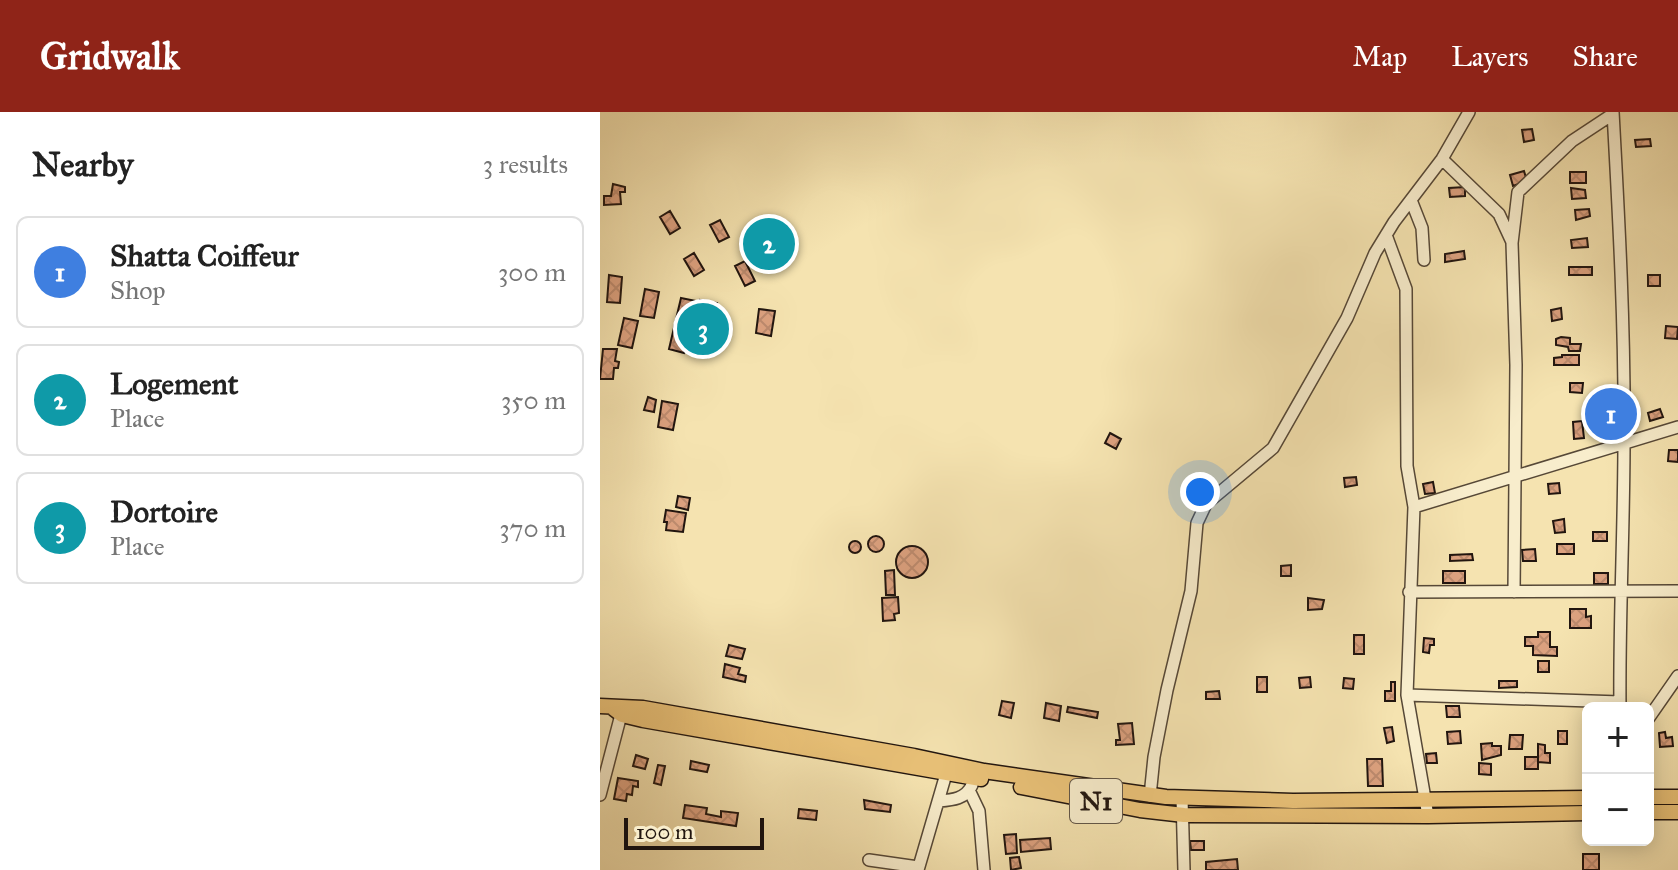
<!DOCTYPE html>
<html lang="en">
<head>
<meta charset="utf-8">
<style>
  body { margin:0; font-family:"IM FELL Great Primer",serif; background:#f2f2f2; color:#222 }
  .controls { position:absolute; right:24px; bottom:24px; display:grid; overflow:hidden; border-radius:12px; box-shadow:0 4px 20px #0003 }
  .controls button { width:72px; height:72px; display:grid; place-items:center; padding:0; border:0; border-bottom:2px solid #e0e0e0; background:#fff; color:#222; font:40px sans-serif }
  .scale { position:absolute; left:24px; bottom:20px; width:140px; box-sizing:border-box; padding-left:8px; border:4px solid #21150f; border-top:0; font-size:22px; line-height:28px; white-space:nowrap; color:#21150f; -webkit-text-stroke:6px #f8edcc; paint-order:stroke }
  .you { position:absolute; left:600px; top:380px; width:28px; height:28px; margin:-20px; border:6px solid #fff; border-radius:50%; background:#1a73e8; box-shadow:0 0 0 12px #1a73e833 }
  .badge { display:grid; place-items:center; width:52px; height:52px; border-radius:50%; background:#8f2418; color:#fff; font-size:26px; font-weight:700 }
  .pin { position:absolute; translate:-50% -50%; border:4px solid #fff; box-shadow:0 2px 8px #0006 }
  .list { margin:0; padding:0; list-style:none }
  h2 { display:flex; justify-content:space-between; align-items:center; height:104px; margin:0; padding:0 32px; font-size:34px }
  h2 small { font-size:26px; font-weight:400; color:#767676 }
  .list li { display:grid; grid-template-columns:52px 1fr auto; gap:24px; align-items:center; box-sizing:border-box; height:112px; margin:0 16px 16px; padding:0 16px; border:2px solid #e0e0e0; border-radius:12px }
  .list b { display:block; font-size:30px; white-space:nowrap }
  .list p { margin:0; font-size:26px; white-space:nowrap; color:#767676 }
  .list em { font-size:26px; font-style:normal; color:#767676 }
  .map { position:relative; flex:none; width:1078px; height:758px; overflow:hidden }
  header { display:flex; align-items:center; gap:48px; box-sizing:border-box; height:112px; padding:0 40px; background:#8f2418; color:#fff }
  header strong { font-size:38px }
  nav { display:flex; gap:44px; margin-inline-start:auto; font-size:28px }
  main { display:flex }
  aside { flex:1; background:#fff }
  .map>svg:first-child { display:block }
  .building { fill:url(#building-cross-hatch); stroke:#21150f; stroke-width:2 }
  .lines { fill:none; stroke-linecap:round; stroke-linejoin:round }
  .minor-casing { stroke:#564837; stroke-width:14 }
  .major-casing { stroke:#21150f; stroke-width:17 }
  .minor { stroke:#f8edcc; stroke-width:11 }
  .major { stroke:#eac278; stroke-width:14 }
  .labels { text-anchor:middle; stroke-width:6; stroke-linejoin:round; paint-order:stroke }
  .shield { fill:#f8edcc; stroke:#625648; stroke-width:2 }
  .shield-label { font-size:26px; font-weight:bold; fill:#21150f }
</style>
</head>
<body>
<header>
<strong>Gridwalk</strong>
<nav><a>Map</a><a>Layers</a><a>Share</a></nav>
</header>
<main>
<aside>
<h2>Nearby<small>3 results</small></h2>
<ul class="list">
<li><span class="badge" style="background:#3f7fe0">1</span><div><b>Shatta Coiffeur</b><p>Shop</p></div><em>300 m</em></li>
<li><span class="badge" style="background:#0f9aa8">2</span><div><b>Logement</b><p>Place</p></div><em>350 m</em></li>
<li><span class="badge" style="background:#0f9aa8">3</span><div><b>Dortoire</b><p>Place</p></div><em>370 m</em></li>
</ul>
</aside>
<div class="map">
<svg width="1078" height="758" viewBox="0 0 1078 758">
  <defs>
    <pattern id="building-cross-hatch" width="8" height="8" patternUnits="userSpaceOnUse" patternTransform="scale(2)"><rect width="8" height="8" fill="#dca17f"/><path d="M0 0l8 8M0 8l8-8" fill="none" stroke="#bc8a6d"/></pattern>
  </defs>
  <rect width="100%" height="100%" fill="#f5e3b0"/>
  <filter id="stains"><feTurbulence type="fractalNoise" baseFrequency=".0025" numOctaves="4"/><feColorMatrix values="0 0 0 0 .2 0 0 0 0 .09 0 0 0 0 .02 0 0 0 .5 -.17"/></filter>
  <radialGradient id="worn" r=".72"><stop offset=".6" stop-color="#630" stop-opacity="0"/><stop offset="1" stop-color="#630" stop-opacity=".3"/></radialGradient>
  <path class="building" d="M932,17L934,28L924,30L922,18Z
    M1050,27L1051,34L1036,35L1035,28Z
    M924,59L927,69L913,74L910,63Z
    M970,60H986V71H970Z
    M13,72L25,75V80H20L21,92L4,93V84H11Z
    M865,75V84L850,85L849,76Z
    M971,76L985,78L986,86L972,87Z
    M989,97L990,104L976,108L975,98Z
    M70,99L80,116L70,122L60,105Z
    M120,108L129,125L119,130L110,113Z
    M172,116L177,122L184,118L188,125L182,130L185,139L174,147L167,134L159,138L154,130L163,125L161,123Z
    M987,126L988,135L972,136L971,128Z
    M864,139L865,147L845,150V142Z
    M94,141L104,158L94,164L84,147Z
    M145,149L155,169L145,174L135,154Z
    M969,155H992V163H969Z
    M9,163L22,165L20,191L7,190Z
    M1048,163H1060V174H1048Z
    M45,177L59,180L54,206L40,204Z
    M81,186L96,189L84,241L69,237Z
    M100,188L117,191L107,245L90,242Z
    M961,196L962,207L952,209L951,198Z
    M159,197L175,199L171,224L156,221Z
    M24,206L38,209L32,236L18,233Z
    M1066,214L1078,215L1077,227L1065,226Z
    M961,225L970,226V232H981L980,239H969L968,235L956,233V227Z
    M3,237H17L15,249L19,250L18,256H14L13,267H0Z
    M962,243H979V253H954V246L962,245Z
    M970,271H983L982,281L970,280Z
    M48,285L56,288L54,300L44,298Z
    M62,289L78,292L73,318L58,315Z
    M1014,297L1015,308H1003V298Z
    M1060,297L1063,305L1050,309L1048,301Z
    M982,309L984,326L974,327L973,310Z
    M510,321L521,327L516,337L505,331Z
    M1069,338H1078V350L1068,349Z
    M756,365L757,373L745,375L744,366Z
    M833,370L835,381L825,382L823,372Z
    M959,371L960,381L949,382L948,372Z
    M78,384L90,386L88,398L76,395Z
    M66,398L86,401L83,420L66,418L67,410H64Z
    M964,407L965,420L955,421L953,409Z
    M993,420H1007V429H993Z
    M268 432a8 8 0 1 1 16 0a8 8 0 1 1-16 0Z
    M249 435a6 6 0 1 1 12 0a6 6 0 1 1-12 0Z
    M957,432H974V442H957Z
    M296 450a16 16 0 1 1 32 0a16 16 0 1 1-32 0Z
    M935,437L936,449H923L922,438Z
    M872,442L873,448L850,449V443Z
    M691,453V464H681V454Z
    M294,458L295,483H286L285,459Z
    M843,459H865V471H843Z
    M994,461H1008V472H994Z
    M298,485L299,501L294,502L295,508L283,509L282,486Z
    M708,486L724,488L722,497L708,498Z
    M970,497H986V505L991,504V516H970Z
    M938,520H950V535H957V544L933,543V534H925V525H938Z
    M754,523H764V542H754Z
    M824,526L834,527V533H830L829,541L823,540Z
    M129,533L145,537L142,547L126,544Z
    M938,549H949V560H938Z
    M125,552L140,556L138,562L146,564L145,570L123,565Z
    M657,565H667V580H657Z
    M710,565L711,575L700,576L699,566Z
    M744,566L754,567L753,577L743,576Z
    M899,569H917V575L899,576Z
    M791,570H795V589H785V579H791Z
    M619,579L620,587H606V580Z
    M402,589L414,591L411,606L399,603Z
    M446,591L461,594L459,609L444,606Z
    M846,594H859L860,605H847Z
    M468,595L498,600L497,606L467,600Z
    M532,611L534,632L516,633V628H520L518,612Z
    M792,615L794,629L787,631L784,616Z
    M860,619L861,631L848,632L847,620Z
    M958,619H967V632H958Z
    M1065,620L1066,626L1072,625L1073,634L1060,635L1059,621Z
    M910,623H923L922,637H909Z
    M892,631V634H901V643L882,648L881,632Z
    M938,632L945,633V641H950V651L938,650Z
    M836,641L837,651H827L826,642Z
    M36,643L48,647L45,657L33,654Z
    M983,643H988V665H983Z
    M925,645H938V657H925Z
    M767,647H782L783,674H768Z
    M91,649L109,653L107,660L90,657Z
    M879,651L891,652V663L879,662Z
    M58,653L65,654L61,673L54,671Z
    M18,666L38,669V675L33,674L32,683L27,682L26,689L14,687Z
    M264,688L291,693L290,700L265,697Z
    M85,693L107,696L106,702L121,705V699L138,701L136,714L83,706Z
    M199,697L217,699L216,708L198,706Z
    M416,722L417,741L406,742L404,723Z
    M450,726L451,737L421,740L420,728Z
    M590,729H604V738H591Z
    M983,742H999V758H983Z
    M419,745L421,756L411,758L410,746Z
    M637,747L638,758H606V750Z"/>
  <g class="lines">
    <g class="minor-casing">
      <path id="minor" d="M1013,0C1019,109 1025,219 1024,328C1024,418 1019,507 1020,596
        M842,47L899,102L912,130
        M811,88L822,116L824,148
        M786,123L806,177L807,354L814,395L807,583L828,704
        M814,395L1078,315
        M809,480L1078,479
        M914,480L916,253L912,131L918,80L972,29L1013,2
        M807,583L1020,590
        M1048,607L1078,564
        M369,678L379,699L384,758
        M0,683L23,595
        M550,684L554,645L567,578L591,479L597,411L606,392L673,336L747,206L775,141L794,110L842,47L869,0
        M582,686L584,758
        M339,689C352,688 366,687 372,673
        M269,748L318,755
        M318,758L346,662"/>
    </g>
    <g class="major-casing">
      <path id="major" d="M0,594L43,596L314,644L384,659L566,685L693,689L988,686
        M14,597L22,603L43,608L381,667
        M421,675L540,698L584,703L828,704L988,701
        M1048,685H1078
        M1048,700H1078"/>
    </g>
    <use href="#minor" class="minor"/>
    <use href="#major" class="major"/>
  </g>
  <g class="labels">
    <rect class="shield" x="470" y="667" width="52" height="44" rx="6"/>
    <g class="shield-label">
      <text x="496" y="698">N1</text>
    </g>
  </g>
  <rect width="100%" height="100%" filter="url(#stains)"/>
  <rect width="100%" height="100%" fill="url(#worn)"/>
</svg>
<div class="controls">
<button>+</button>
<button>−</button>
</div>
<div class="scale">100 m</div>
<div class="you"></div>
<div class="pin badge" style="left:1011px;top:302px;background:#3f7fe0">1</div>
<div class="pin badge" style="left:169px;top:132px;background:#0f9aa8">2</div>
<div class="pin badge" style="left:103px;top:217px;background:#0f9aa8">3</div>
</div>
</main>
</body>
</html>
